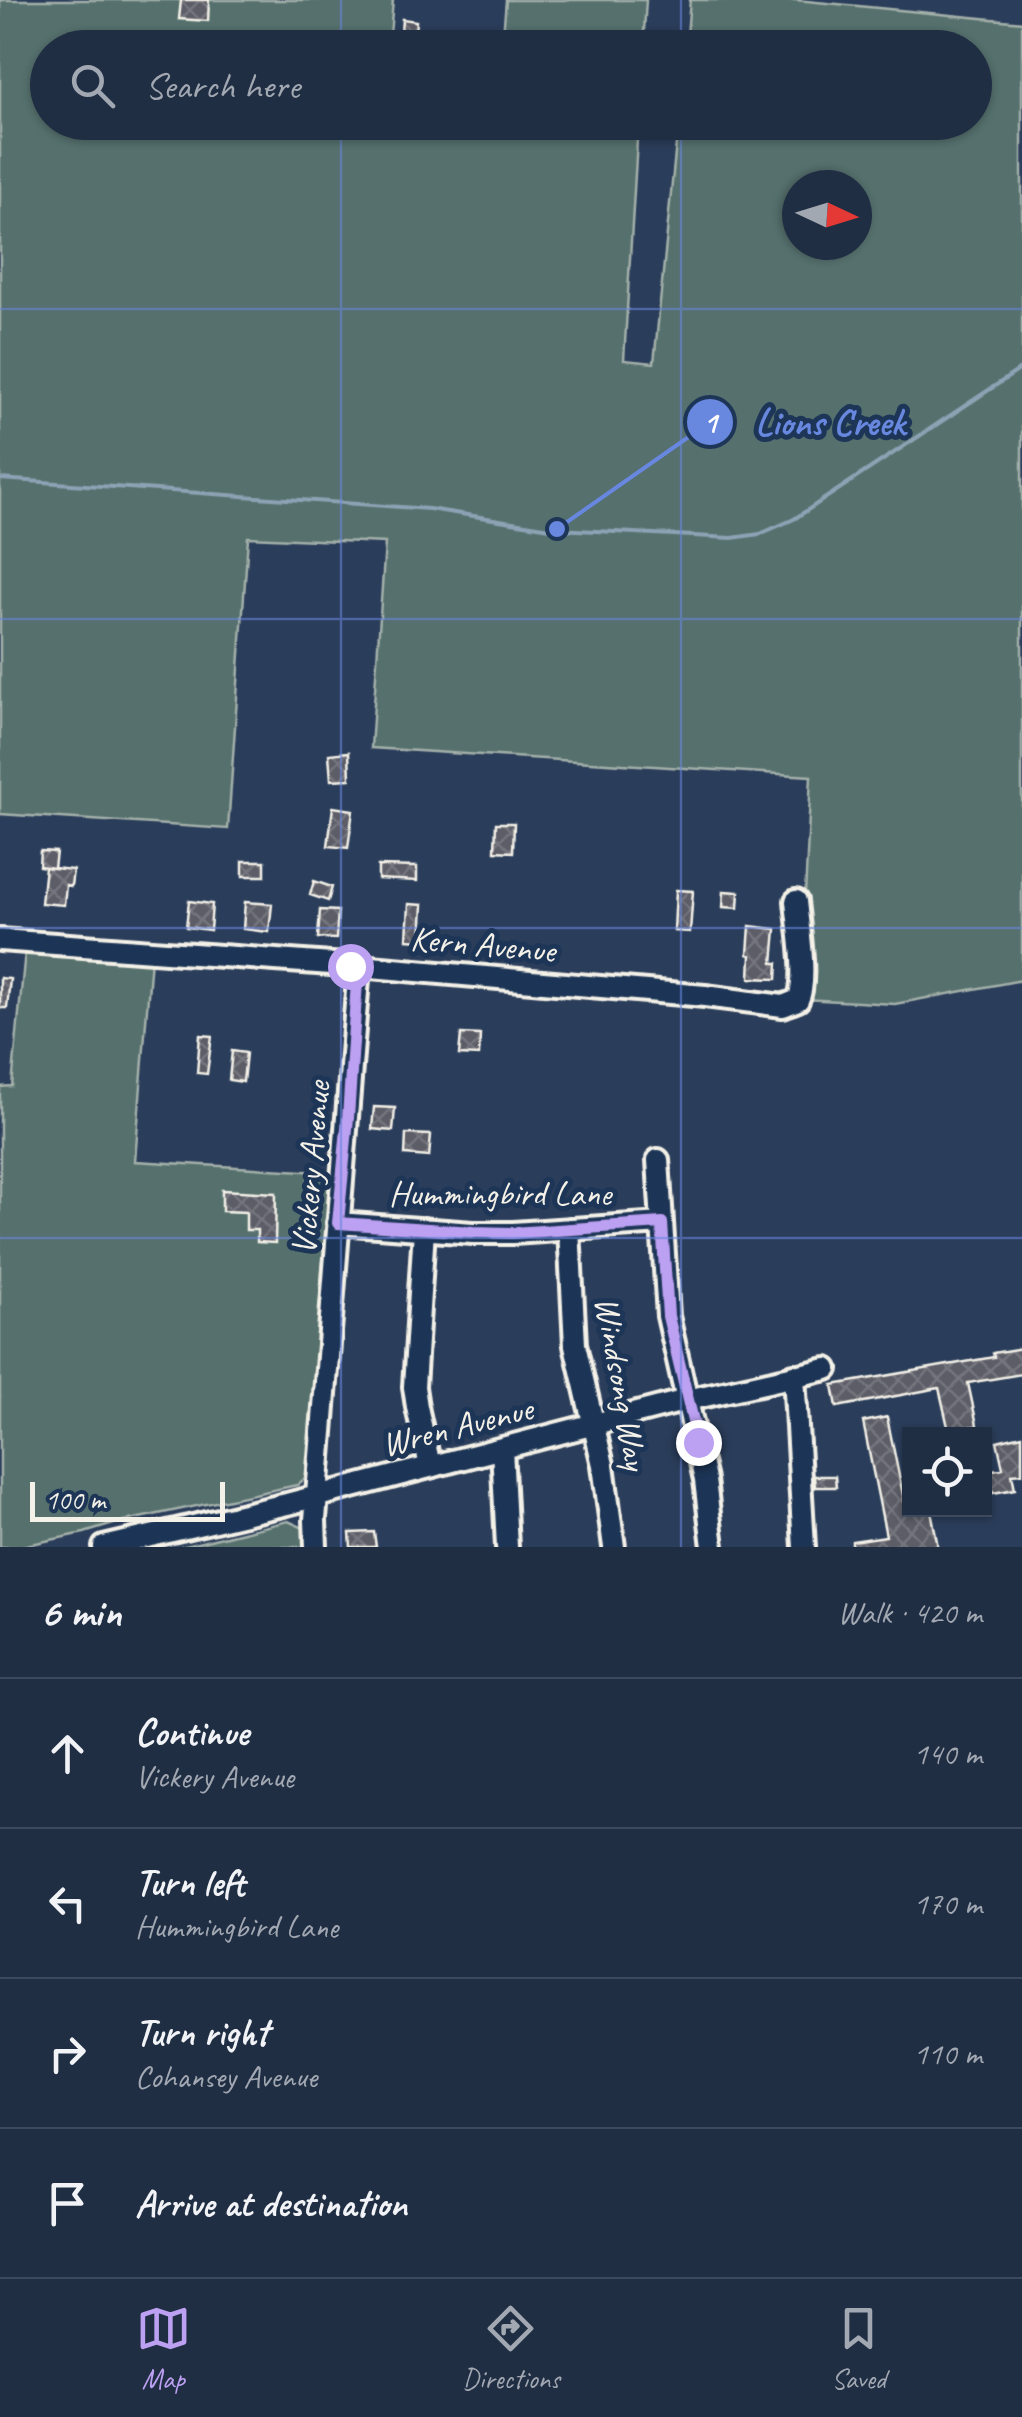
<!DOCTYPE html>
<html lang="en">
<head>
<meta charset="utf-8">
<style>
  body { margin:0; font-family:Caveat,sans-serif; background:#2d3a4f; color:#f1f3f6 }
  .controls { position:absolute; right:30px; bottom:30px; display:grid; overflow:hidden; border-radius:0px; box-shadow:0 2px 8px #0004 }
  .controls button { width:90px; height:90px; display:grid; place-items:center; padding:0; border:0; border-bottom:2px solid #3d4a5d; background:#202e44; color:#f1f3f6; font:50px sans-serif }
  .compass { position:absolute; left:782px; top:170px; width:90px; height:90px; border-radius:50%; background:#202e44; box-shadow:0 2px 8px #0004; rotate:94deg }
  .scale { position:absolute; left:30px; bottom:25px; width:195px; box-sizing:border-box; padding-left:10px; border:5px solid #f4f1e8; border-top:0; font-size:28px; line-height:35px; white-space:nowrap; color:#f4f1e8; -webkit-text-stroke:8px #1d3557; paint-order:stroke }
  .stop { position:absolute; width:30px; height:30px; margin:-22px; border:8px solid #bca0f2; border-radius:50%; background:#fff }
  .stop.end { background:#bca0f2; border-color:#fff; box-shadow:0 2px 10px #0008 }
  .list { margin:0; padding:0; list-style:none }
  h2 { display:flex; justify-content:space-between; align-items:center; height:130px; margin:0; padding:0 40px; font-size:42px }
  h2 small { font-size:32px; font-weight:400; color:#a2a8b2 }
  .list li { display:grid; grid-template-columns:65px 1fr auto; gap:30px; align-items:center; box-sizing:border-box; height:150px; padding:0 40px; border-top:2px solid #3d4a5d }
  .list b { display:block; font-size:38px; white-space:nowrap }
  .list p { margin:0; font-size:32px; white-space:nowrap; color:#a2a8b2 }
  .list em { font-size:32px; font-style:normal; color:#a2a8b2 }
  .icon { flex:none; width:55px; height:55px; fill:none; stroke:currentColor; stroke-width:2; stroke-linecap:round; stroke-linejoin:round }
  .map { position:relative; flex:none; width:1022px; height:1547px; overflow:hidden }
  .search { position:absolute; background:#202e44; box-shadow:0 2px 8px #0004; left:30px; right:30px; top:30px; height:110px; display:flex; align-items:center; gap:25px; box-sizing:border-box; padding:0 35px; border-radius:55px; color:#a2a8b2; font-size:38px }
  .sheet { height:730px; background:#202e44 }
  nav { display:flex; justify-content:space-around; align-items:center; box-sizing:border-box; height:140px; border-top:2px solid #3d4a5d; background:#202e44; font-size:28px; color:#a2a8b2 }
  nav a { display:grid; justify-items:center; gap:5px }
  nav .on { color:#bca0f2 }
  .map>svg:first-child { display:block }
  .green { fill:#55706d; stroke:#a4b0aa; stroke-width:2.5; fill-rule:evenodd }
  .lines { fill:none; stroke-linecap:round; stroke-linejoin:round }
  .stream { stroke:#8da2b4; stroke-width:4 }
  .building { fill:url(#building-cross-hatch); stroke:#f4f1e8; stroke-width:2.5 }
  .minor-casing { stroke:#f4f1e8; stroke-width:28 }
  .minor { stroke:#1d3557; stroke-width:20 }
  .route { stroke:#bca0f2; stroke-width:12 }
  .grid { fill:none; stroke:#6887de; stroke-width:2.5; stroke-opacity:0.55 }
  .labels { text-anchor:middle; stroke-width:10; stroke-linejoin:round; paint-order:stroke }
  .street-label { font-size:35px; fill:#f4f1e8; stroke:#1d3557 }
  .leader { fill:none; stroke:#6887de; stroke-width:4 }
  .callout-dot { fill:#6887de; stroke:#1d3557; stroke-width:4 }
  .mark-label { font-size:30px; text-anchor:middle; font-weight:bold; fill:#fff }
  .callout-label { font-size:38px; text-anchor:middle; font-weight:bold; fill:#6887de; stroke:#1d3557; stroke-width:10; stroke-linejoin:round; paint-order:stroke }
</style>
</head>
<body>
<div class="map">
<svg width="1022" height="1547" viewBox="0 0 1022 1547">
  <defs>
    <pattern id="building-cross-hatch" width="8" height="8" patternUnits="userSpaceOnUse" patternTransform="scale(2.5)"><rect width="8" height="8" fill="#5d5d68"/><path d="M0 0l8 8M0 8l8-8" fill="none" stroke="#75757e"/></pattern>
  </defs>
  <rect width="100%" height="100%" fill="#2a3d5a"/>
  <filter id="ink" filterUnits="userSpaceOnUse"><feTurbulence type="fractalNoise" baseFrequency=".01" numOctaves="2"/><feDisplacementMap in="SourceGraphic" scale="20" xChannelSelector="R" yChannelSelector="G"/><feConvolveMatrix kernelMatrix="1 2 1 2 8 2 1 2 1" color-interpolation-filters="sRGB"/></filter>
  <g filter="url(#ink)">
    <path class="green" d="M0,0H393L389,47L48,48V122L638,123L624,360L654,363L678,123L974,122V48L686,47L690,0H796L1022,22V980L895,1004L727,995L358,963L800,994L811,776L371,748L385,543L248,537L228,829L0,814ZM797,185H857V245H797Z
      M506,0H646L643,47H502Z
      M25,951L151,958L135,1161L337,1173L325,1462L297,1485L120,1522L84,1533L17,1547H0V1087L12,1086Z
      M288,1521L306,1529L307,1547H181Z"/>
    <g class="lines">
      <path class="stream" d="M0,479L429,509L557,529L732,538L760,534L794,519L1022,368"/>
    </g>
    <path class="building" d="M181,0H209L208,21L179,19Z
      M402,19L416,21L415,34L401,32Z
      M453,29L472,31L470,48H452Z
      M349,752L350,779L331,780L329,754Z
      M333,807L353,810L348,848L328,846Z
      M496,823H514L513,852L495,851Z
      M40,851L56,852L54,868L39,866Z
      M243,861H265V876H243Z
      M378,866L417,867V881L378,879Z
      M45,867L73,870L71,886L66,885L64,905L41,903Z
      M314,881L332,887L328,901L310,895Z
      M676,890L693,891L690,932L674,931Z
      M724,891L739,892L738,908L723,907Z
      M189,901L212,904L210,930L186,927Z
      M245,902L272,904L269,932L243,929Z
      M409,904L423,905L421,940L407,939Z
      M320,910L338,911L336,939L318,938Z
      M750,926L776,929L773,963H778L777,979L750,978L751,955L748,954Z
      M0,978L10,979L7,1008H0Z
      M461,1034L480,1035L479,1056L459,1055Z
      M200,1035L212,1036L207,1074L197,1073Z
      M232,1051L246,1053L243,1082L229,1080Z
      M374,1107L395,1108L393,1131L372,1129Z
      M406,1134L431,1135L429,1157L405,1155Z
      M222,1190L276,1193L275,1243L257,1242V1230H246V1212L222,1211Z
      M1022,1348V1374L968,1383L977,1425L949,1431L939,1388L837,1407L833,1385L994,1357L993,1353Z
      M887,1417L906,1510H931L938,1547H852V1541L886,1536L863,1422Z
      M1022,1435V1473L1012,1474L1015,1489L993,1493L988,1471L1003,1468L997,1441Z
      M814,1476H835L836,1487H815Z
      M374,1532L376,1547H351L350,1533Z"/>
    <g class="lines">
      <g class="minor-casing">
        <path id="minor" d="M0,940L359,966L705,996L783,1006L798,1000C808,980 798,925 796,901
          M658,1160L668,1316L705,1480L713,1547
          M338,1223L473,1233H513L662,1223
          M424,1229L414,1387L417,1407L430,1466
          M569,1229L575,1345L603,1465L614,1547
          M794,1375L804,1547
          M502,1448L507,1547
          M104,1547L287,1504L687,1400L827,1369
          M316,1547L315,1520L359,966"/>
      </g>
      <use href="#minor" class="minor"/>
    </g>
  </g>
  <g class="lines" filter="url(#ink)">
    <path class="route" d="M350,966H358L348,1118L338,1223L473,1232L512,1233L662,1223L668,1316L698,1442"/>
  </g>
  <path class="grid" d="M341,0V48M681,0V48M341,122V1547M681,122V1547M0,309H1022M0,619H1022M0,928H1022M0,1238H1022"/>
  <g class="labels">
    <g class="street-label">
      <text transform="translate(483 944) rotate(5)" y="12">Kern Avenue</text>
      <text transform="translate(310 1168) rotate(-85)" y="12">Vickery Avenue</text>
      <text x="500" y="1205">Hummingbird Lane</text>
      <text transform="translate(622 1383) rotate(80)" y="12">Windsong Way</text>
      <text transform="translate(457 1426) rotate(-14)" y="12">Wren Avenue</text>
    </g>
  </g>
  <path class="leader" d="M557 529L710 422"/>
  <g class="callout-dot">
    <circle cx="557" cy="529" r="10"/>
    <circle cx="710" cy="422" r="25"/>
  </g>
  <g class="mark-label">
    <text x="710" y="432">1</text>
  </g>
  <g class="callout-label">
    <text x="830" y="435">Lions Creek</text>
  </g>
</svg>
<div class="controls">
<button><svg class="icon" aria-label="locate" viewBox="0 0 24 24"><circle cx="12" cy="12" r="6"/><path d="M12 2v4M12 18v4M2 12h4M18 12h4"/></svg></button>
</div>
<svg class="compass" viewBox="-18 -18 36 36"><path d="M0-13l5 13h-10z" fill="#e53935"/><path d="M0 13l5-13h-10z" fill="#a2a8b2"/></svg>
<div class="scale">100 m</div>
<div class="stop" style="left:350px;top:966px"></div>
<div class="stop end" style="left:698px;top:1442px"></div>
<div class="search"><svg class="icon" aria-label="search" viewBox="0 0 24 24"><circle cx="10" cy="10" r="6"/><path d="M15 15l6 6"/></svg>Search here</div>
</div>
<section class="sheet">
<h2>6 min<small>Walk · 420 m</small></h2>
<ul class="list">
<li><svg class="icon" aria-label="ahead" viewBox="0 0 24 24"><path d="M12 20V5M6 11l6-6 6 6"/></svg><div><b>Continue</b><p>Vickery Avenue</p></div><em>140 m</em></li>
<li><svg class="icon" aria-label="left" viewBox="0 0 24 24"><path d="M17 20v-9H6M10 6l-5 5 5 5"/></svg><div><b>Turn left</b><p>Hummingbird Lane</p></div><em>170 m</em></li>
<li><svg class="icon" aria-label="right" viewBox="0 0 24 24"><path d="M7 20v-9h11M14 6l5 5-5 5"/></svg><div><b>Turn right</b><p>Cohansey Avenue</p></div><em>110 m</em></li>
<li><svg class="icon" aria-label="arrive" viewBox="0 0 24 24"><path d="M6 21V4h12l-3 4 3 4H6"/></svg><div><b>Arrive at destination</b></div></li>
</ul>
</section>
<nav>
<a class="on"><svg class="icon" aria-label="map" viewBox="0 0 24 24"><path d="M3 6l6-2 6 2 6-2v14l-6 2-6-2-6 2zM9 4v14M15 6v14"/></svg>Map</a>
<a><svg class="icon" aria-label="directions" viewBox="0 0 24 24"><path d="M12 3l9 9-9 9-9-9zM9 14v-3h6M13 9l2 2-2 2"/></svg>Directions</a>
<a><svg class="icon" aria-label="saved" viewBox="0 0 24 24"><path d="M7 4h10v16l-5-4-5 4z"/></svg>Saved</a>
</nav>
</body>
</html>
